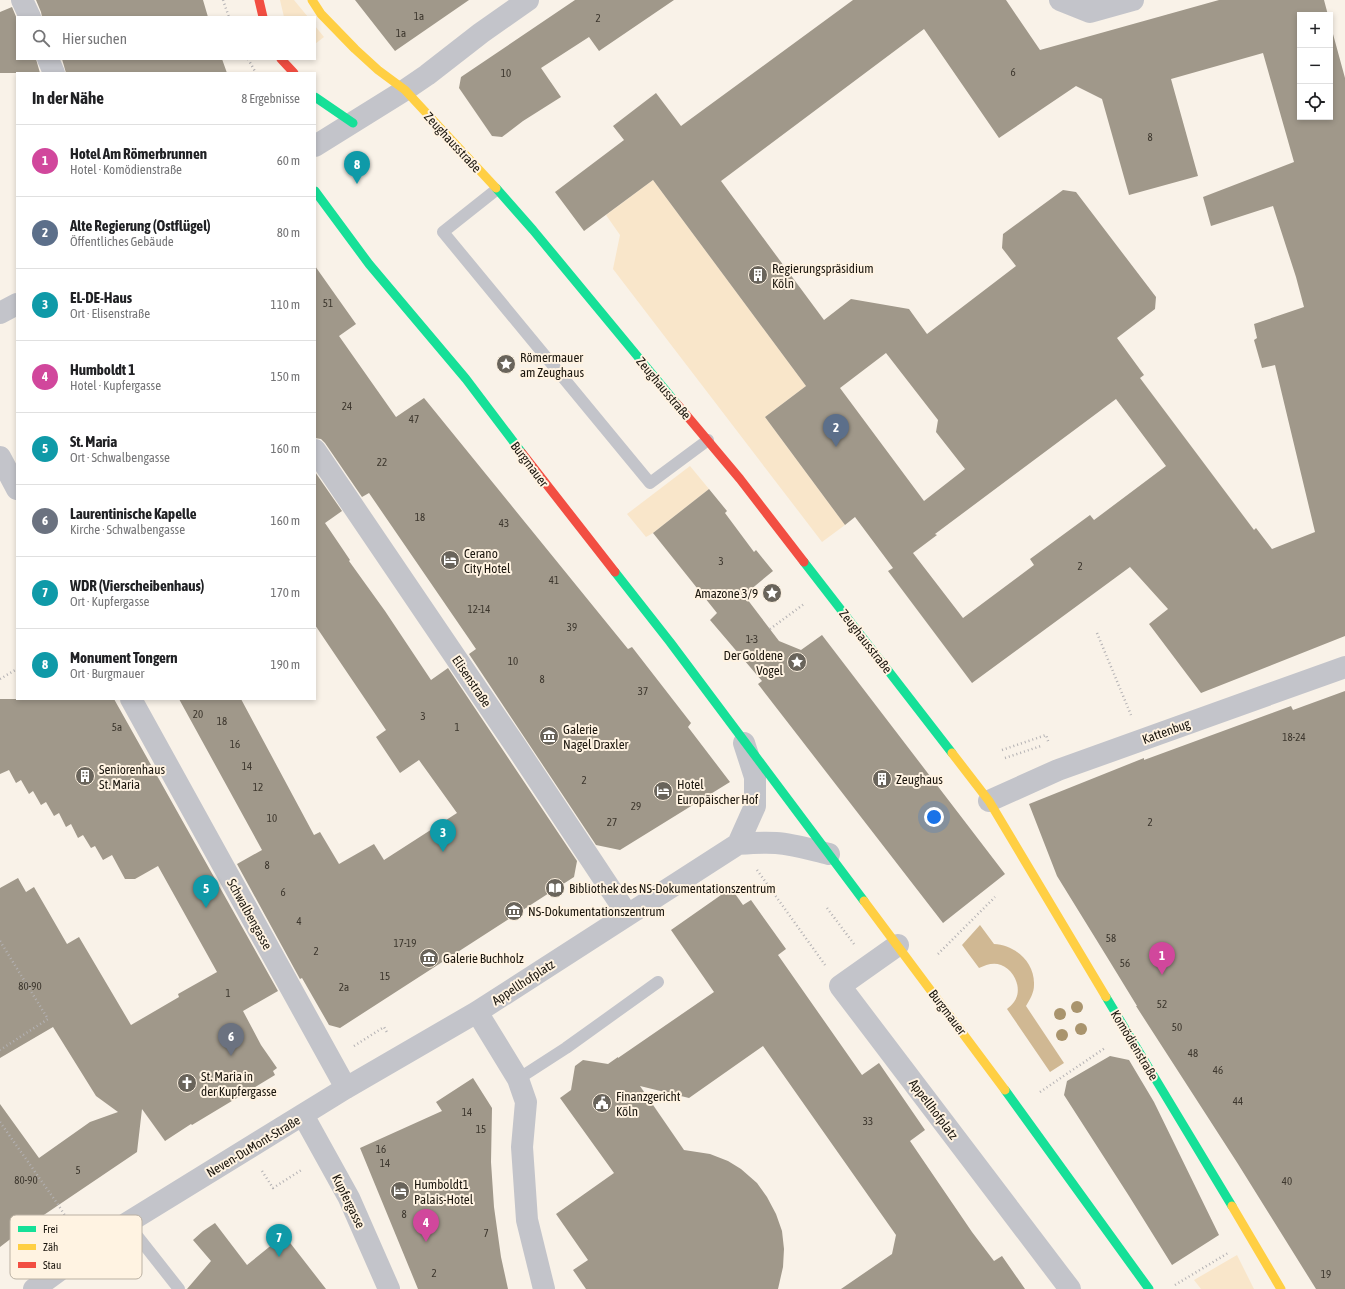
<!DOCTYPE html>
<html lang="de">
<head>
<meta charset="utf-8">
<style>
  body { margin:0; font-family:"Asap Condensed",sans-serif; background:#f2f2f2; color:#202124 }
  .controls { position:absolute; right:12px; top:12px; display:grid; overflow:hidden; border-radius:0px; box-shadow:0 2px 6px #0003 }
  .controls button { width:36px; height:36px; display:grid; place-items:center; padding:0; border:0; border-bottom:1px solid #e0e0e0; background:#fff; color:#202124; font:20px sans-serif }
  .you { position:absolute; left:934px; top:817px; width:14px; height:14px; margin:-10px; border:3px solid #fff; border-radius:50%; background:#1a73e8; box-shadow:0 0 0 6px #1a73e833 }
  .badge { display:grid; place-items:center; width:26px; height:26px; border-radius:50%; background:#69645b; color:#fff; font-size:13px; font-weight:700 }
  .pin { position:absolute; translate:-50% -33px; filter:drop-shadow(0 1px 2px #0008) }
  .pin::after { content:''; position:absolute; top:21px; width:14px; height:12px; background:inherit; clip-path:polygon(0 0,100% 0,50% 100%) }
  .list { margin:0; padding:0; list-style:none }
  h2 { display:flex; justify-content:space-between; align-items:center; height:52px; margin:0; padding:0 16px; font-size:17px }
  h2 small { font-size:13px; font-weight:400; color:#757577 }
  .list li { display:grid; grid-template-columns:26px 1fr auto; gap:12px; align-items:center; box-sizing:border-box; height:72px; padding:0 16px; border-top:1px solid #e0e0e0 }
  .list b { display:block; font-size:15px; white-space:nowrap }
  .list p { margin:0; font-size:13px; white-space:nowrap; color:#757577 }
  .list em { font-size:13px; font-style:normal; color:#757577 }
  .icon { flex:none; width:22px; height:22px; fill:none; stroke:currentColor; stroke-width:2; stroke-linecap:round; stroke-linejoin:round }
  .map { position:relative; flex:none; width:1345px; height:1289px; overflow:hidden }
  .search { position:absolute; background:#fff; box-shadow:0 2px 6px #0003; left:16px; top:16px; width:300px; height:44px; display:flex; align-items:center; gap:10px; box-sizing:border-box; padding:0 14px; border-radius:0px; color:#757577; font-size:15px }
  .panel { position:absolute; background:#fff; box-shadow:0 2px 6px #0003; left:16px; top:72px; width:300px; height:628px; border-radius:0px }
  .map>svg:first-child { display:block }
  .green { fill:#f9e6ca }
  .water { fill:#d0b893 }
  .building { fill:#a0988a; fill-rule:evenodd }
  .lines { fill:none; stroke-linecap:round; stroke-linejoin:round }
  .path { stroke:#b3b1b3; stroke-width:2.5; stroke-dasharray:1 3; stroke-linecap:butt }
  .lane { stroke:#c3c4ca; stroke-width:12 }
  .street { stroke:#c3c4ca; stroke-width:22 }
  .fast { stroke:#16e098; stroke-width:9 }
  .slow { stroke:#ffcf43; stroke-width:9 }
  .jam { stroke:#f24e42; stroke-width:9 }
  .tree { fill:#a9946d }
  .labels { text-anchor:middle; stroke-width:4; stroke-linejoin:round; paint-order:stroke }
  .number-label { font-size:11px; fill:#3d372e }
  .street-label { font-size:13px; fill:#1c170f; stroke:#fff3e2 }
  .poi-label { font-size:13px; fill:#1c170f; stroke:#fff3e2; text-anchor:start }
  .key { fill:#fff3e2; stroke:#bbb1a3; stroke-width:1 }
  .key-label { font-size:11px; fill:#1c170f }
</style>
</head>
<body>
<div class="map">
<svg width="1345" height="1289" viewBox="0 0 1345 1289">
  <rect width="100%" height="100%" fill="#f9f2e8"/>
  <path class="green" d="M280,0H294L308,17H284Z
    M315,26L324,37L315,44Z
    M653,180L806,386L765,417L845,525L822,542L613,269L620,235L606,215Z
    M690,466L709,489L653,533L646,537L627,514Z
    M1237,1255L1254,1289H1201L1194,1280Z"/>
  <path class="water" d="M980,925L994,944C1015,945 1035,962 1034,985C1034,993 1030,999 1026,1006L1064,1063L1050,1072L1007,1009C1009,1007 1012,1005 1014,1002C1023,990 1015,970 1001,965C993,962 986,965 979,968L962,945Z"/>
  <path class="building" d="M36,0H203L208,17H42L41,12Z
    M355,0H469L395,51Z
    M575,0H674L599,51L589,37L541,68L561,97L523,121L502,137L492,136L459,88L461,77Z
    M853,0H1006L1040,50L1219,0H1324L1328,15H1300V117H1330V23L1345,78V636L1201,693L1149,624L1168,609L1130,567L972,683L888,571L893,568L855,517L845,525L765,417L806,386L653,180L584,231L555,192L624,140L613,126L656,93L681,126ZM924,29L999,138L1076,86L1102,99L1129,195L1198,176L1171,79L1263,53L1294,162L1203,197L1211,226L1273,206L1296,277L1304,307L1254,324L1257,338L1254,340L1262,368L1275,365L1315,532L1272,549L1256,528L1254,530L1140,378L1144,375L1117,338L1155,309L1156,297L1076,192L1063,190L1003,234L1002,248L1016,266L927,334L909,309L851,299L824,320L721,181ZM886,353L938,420L936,432L965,469L924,501L840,388ZM1116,399L1166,466L1094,520L1090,515L1030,559L1034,565L963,618L913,553L937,535L935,534Z
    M12,7L17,19V59H36L40,73H0V12Z
    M62,59H222L227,73H66Z
    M315,266L356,324L339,336L396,417L424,398L628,649L632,647L691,723L688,727L730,782L620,850L596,845L469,654L476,649L369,493L362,497L325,443L321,439L315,438Z
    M315,472L342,511L325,523L350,560L349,561L385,611L431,680L448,668L577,861L574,877L340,1028L329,1025L302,978L300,979L237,864L262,850L179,699H241L314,835L320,832L339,864L374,844L384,860L457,813L419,760L400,773L376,737L386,730L315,625Z
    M709,489L727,511L725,513L754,552L756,550L773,571L744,595L779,641L801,650L822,635L1005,874L943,923L758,684L762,681L710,620L717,613L653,533Z
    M1345,691V1289H1316L1238,1164L1136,1006H1137L1107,957L1057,876L1029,804L1144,758V760L1291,706L1293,710Z
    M0,699H114L278,991L243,1011L261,1045L277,1068L273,1071L275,1075L192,1125L191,1124L165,1141L142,1109L137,1152L26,1227L0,1247V1104L39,1158L90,1122L118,1112L96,1096L53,1027L0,1058V888L18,878L26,892L34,887L67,944L79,937L131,1025L179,997L178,994L217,972L158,866L135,879H125L112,855L103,860L95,846L91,848L83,835L78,838L71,824L66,827L59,813L54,816L46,802L41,805L33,791L29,794L21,780L16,783L9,770L0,774Z
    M731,888L743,905L751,900L786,949L778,955L862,1075L879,1063L925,1130L910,1141L972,1232L994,1261L1002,1256L1025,1289H841L892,1254L896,1235L763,1046L689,1098L640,1086L684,1150L710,1154L728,1161L741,1169L757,1183L767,1197L776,1214L782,1231L784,1249L783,1267L778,1289H586L573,1270L588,1260L556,1214L614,1173L560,1098L571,1090L575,1066L583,1060L608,1064L618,1057V1058L714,992L671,930Z
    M1110,1056L1129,1060L1154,1102L1219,1235L1172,1265L1129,1196L1064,1095L1067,1081Z
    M473,1078L492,1108L491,1162L494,1207L501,1257L508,1289H418L360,1148L442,1111L436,1102Z
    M215,1223L247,1265L284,1235L326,1289H187L211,1261L193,1240L203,1231Z"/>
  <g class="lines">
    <path class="path" d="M223,0L229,17
      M248,59L256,73
      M770,629L804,604
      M1097,633L1131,715
      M0,679L17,669
      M1002,750L1046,735L1049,744
      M1005,758L1041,746
      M757,870L825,965
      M827,908L854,944
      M0,941L48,1019L0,1050
      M938,954L995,897
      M354,1046L384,1027L388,1034
      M1040,1092L1105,1048
      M0,1122L59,1206L72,1227
      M262,1171L273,1188L303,1169
      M1175,1285L1228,1253"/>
    <path class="lane" d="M496,190L443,232L650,483L708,440
      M518,1079L566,1048L658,982
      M127,1223L179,1289"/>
    <path class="street" d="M22,0L30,17
      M1060,0L1090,12L1133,0
      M48,59L54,73
      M315,146L405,90L427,75L481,33L528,0
      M0,313L17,304
      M315,450L515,745L627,914
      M0,457L17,489
      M131,699L346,1088
      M989,801L1058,770L1345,667
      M738,844L755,806V777L744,743
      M898,945L840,986L1070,1289
      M477,1012L518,1079L526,1102L522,1147L527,1220L544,1289
      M303,1115L349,1198L389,1289
      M34,1289L87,1250L127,1223L346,1088L477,1012L738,844C751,843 763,842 776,843C794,844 812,850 829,854"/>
    <path class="fast" d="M315,97L353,123
      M496,188L533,230L677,404
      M315,191L369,264L466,379L522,453
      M804,562L952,753
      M615,572L670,642L864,901
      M1106,997L1232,1206
      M1005,1090L1149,1289"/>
    <path class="slow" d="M312,0L321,14L355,49L378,70L405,90L496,188
      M952,753L989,801L1106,997
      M864,901L1005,1090
      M1232,1206L1281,1289"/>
    <path class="jam" d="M259,0L263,17
      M281,59L294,73
      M677,404L740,479L804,562
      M522,453L615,572"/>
  </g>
  <g class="tree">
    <circle cx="1077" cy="1007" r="6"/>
    <circle cx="1060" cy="1014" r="6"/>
    <circle cx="1081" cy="1029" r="6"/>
    <circle cx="1062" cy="1035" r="6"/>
  </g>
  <defs>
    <g id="building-disc" transform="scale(1)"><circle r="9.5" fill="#69645b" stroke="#fff3e2"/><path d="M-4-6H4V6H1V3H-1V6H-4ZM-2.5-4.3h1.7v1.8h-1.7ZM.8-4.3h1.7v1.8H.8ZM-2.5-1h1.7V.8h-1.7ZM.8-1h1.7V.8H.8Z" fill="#fff"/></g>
    <g id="sight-disc" transform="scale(1)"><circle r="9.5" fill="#69645b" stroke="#fff3e2"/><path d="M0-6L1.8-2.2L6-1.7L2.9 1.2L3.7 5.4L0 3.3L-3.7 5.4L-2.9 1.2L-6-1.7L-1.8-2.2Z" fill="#fff"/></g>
    <g id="hotel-disc" transform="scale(1)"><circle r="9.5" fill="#69645b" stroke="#fff3e2"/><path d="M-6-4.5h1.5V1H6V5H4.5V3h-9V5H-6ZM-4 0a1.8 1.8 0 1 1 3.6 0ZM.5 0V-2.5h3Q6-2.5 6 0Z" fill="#fff"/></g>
    <g id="museum-disc" transform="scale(1)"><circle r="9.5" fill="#69645b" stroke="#fff3e2"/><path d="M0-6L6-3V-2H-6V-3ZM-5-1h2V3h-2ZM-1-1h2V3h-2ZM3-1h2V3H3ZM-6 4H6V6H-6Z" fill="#fff"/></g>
    <g id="library-disc" transform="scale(1)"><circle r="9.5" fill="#69645b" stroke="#fff3e2"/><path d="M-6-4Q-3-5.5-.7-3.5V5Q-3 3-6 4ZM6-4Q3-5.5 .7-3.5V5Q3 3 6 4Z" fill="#fff"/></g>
    <g id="church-disc" transform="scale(1)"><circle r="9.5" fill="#69645b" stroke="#fff3e2"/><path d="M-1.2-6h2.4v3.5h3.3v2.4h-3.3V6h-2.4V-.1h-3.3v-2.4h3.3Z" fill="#fff"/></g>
    <g id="civic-disc" transform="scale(1)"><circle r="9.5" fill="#69645b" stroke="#fff3e2"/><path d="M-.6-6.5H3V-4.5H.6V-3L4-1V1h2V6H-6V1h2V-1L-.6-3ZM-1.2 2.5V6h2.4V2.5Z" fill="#fff"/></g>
  </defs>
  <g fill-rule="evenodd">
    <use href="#building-disc" x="758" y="275"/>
    <use href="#sight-disc" x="506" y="364"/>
    <use href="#hotel-disc" x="450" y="560"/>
    <use href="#sight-disc" x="772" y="593"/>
    <use href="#sight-disc" x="797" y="662"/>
    <use href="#museum-disc" x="549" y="736"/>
    <use href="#building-disc" x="85" y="776"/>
    <use href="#building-disc" x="882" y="779"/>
    <use href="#hotel-disc" x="663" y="791"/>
    <use href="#library-disc" x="555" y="888"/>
    <use href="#museum-disc" x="514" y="911"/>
    <use href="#museum-disc" x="429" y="958"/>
    <use href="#church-disc" x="187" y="1083"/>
    <use href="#civic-disc" x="602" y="1103"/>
    <use href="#hotel-disc" x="400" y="1191"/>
  </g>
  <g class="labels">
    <g class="number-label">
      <text x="419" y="20">1a</text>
      <text x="598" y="22">2</text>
      <text x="401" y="37">1a</text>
      <text x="1013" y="76">6</text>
      <text x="506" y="77">10</text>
      <text x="1150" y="141">8</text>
      <text x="328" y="307">51</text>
      <text x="347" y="410">24</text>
      <text x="414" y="423">47</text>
      <text x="382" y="466">22</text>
      <text x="420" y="521">18</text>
      <text x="504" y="527">43</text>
      <text x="721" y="565">3</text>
      <text x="1080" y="570">2</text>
      <text x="554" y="584">41</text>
      <text x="479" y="613">12-14</text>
      <text x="572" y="631">39</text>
      <text x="752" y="643">1-3</text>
      <text x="513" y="665">10</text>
      <text x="542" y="683">8</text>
      <text x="643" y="695">37</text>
      <text x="198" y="718">20</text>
      <text x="423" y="720">3</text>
      <text x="222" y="725">18</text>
      <text x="117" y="731">5a</text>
      <text x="457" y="731">1</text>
      <text x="1294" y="741">18-24</text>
      <text x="235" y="748">16</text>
      <text x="247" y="770">14</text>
      <text x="584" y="784">2</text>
      <text x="258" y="791">12</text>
      <text x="636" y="810">29</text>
      <text x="272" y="822">10</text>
      <text x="612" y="826">27</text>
      <text x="1150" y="826">2</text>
      <text x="267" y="869">8</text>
      <text x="283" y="896">6</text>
      <text x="299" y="925">4</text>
      <text x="1111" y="942">58</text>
      <text x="405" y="947">17-19</text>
      <text x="316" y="955">2</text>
      <text x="1125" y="967">56</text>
      <text x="385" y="980">15</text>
      <text x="30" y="990">80-90</text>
      <text x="344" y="991">2a</text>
      <text x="228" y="997">1</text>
      <text x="1162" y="1008">52</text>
      <text x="1177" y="1031">50</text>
      <text x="1193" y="1057">48</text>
      <text x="1218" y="1074">46</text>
      <text x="1238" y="1105">44</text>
      <text x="467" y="1116">14</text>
      <text x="868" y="1125">33</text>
      <text x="481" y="1133">15</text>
      <text x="381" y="1153">16</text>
      <text x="385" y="1167">14</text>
      <text x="78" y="1174">5</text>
      <text x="26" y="1184">80-90</text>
      <text x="1287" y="1185">40</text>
      <text x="404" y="1218">8</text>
      <text x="486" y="1237">7</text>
      <text x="434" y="1277">2</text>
      <text x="1326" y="1278">19</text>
    </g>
    <g class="street-label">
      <text transform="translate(453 142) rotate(47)" y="5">Zeughausstraße</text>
      <text transform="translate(664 388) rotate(50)" y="5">Zeughausstraße</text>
      <text transform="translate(530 464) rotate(53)" y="5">Burgmauer</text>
      <text transform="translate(866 641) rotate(52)" y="5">Zeughausstraße</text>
      <text transform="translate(472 681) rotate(56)" y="5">Elisenstraße</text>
      <text transform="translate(1166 731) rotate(-20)" y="5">Kattenbug</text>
      <text transform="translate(250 914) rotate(61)" y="5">Schwalbengasse</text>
      <text transform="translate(523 982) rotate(-33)" y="5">Appellhofplatz</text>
      <text transform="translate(948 1012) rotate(53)" y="5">Burgmauer</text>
      <text transform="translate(1135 1045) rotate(59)" y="5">Komödienstraße</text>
      <text transform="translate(934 1109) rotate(53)" y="5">Appellhofplatz</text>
      <text transform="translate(253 1146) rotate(-31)" y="5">Neven-DuMont-Straße</text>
      <text transform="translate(349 1201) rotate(64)" y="5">Kupfergasse</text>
    </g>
    <g class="poi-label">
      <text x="772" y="273">Regierungspräsidium<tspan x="772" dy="15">Köln</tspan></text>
      <text x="520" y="362">Römermauer<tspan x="520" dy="15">am Zeughaus</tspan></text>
      <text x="464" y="558">Cerano<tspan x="464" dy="15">City Hotel</tspan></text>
      <text x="758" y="598" text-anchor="end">Amazone 3/9</text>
      <text x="783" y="660" text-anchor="end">Der Goldene<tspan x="783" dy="15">Vogel</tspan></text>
      <text x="563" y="734">Galerie<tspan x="563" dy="15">Nagel Draxler</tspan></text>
      <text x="99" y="774">Seniorenhaus<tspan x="99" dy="15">St. Maria</tspan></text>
      <text x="896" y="784">Zeughaus</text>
      <text x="677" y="789">Hotel<tspan x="677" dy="15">Europäischer Hof</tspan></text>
      <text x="569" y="893">Bibliothek des NS-Dokumentationszentrum</text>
      <text x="528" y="916">NS-Dokumentationszentrum</text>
      <text x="443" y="963">Galerie Buchholz</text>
      <text x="201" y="1081">St. Maria in<tspan x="201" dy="15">der Kupfergasse</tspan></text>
      <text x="616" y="1101">Finanzgericht<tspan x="616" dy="15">Köln</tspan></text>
      <text x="414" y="1189">Humboldt1<tspan x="414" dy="15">Palais-Hotel</tspan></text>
    </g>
  </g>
  <rect x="10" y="1215" width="132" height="64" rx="6" class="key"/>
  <rect x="18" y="1226" width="18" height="6" fill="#16e098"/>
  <rect x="18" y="1244" width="18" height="6" fill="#ffcf43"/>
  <rect x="18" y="1262" width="18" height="6" fill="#f24e42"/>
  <g class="key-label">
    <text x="43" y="1233">Frei</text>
    <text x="43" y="1251">Zäh</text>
    <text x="43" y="1269">Stau</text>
  </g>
</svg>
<div class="controls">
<button>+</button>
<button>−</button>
<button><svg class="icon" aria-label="locate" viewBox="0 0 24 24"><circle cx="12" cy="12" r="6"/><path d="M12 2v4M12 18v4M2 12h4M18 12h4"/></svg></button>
</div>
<div class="you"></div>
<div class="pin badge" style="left:1162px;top:975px;background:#d1479c">1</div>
<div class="pin badge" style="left:836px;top:447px;background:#5c6f8a">2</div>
<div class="pin badge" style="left:443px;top:852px;background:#0f9aa8">3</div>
<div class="pin badge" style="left:426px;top:1242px;background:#d1479c">4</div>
<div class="pin badge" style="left:206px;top:908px;background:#0f9aa8">5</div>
<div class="pin badge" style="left:231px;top:1056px;background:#6b7280">6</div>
<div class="pin badge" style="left:279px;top:1257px;background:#0f9aa8">7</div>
<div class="pin badge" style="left:357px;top:184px;background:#0f9aa8">8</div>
<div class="search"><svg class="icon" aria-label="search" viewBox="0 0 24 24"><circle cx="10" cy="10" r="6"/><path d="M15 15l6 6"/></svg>Hier suchen</div>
<section class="panel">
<h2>In der Nähe<small>8 Ergebnisse</small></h2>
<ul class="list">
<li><span class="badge" style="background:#d1479c">1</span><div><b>Hotel Am Römerbrunnen</b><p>Hotel · Komödienstraße</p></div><em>60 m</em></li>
<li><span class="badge" style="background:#5c6f8a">2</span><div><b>Alte Regierung (Ostflügel)</b><p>Öffentliches Gebäude</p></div><em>80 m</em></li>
<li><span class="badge" style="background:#0f9aa8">3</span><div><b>EL-DE-Haus</b><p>Ort · Elisenstraße</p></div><em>110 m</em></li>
<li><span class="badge" style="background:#d1479c">4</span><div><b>Humboldt 1</b><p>Hotel · Kupfergasse</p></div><em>150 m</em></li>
<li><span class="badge" style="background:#0f9aa8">5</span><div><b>St. Maria</b><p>Ort · Schwalbengasse</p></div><em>160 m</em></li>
<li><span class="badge" style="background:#6b7280">6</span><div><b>Laurentinische Kapelle</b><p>Kirche · Schwalbengasse</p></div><em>160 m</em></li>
<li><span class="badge" style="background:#0f9aa8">7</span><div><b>WDR (Vierscheibenhaus)</b><p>Ort · Kupfergasse</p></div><em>170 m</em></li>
<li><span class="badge" style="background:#0f9aa8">8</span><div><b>Monument Tongern</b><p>Ort · Burgmauer</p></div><em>190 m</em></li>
</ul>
</section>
</div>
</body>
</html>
